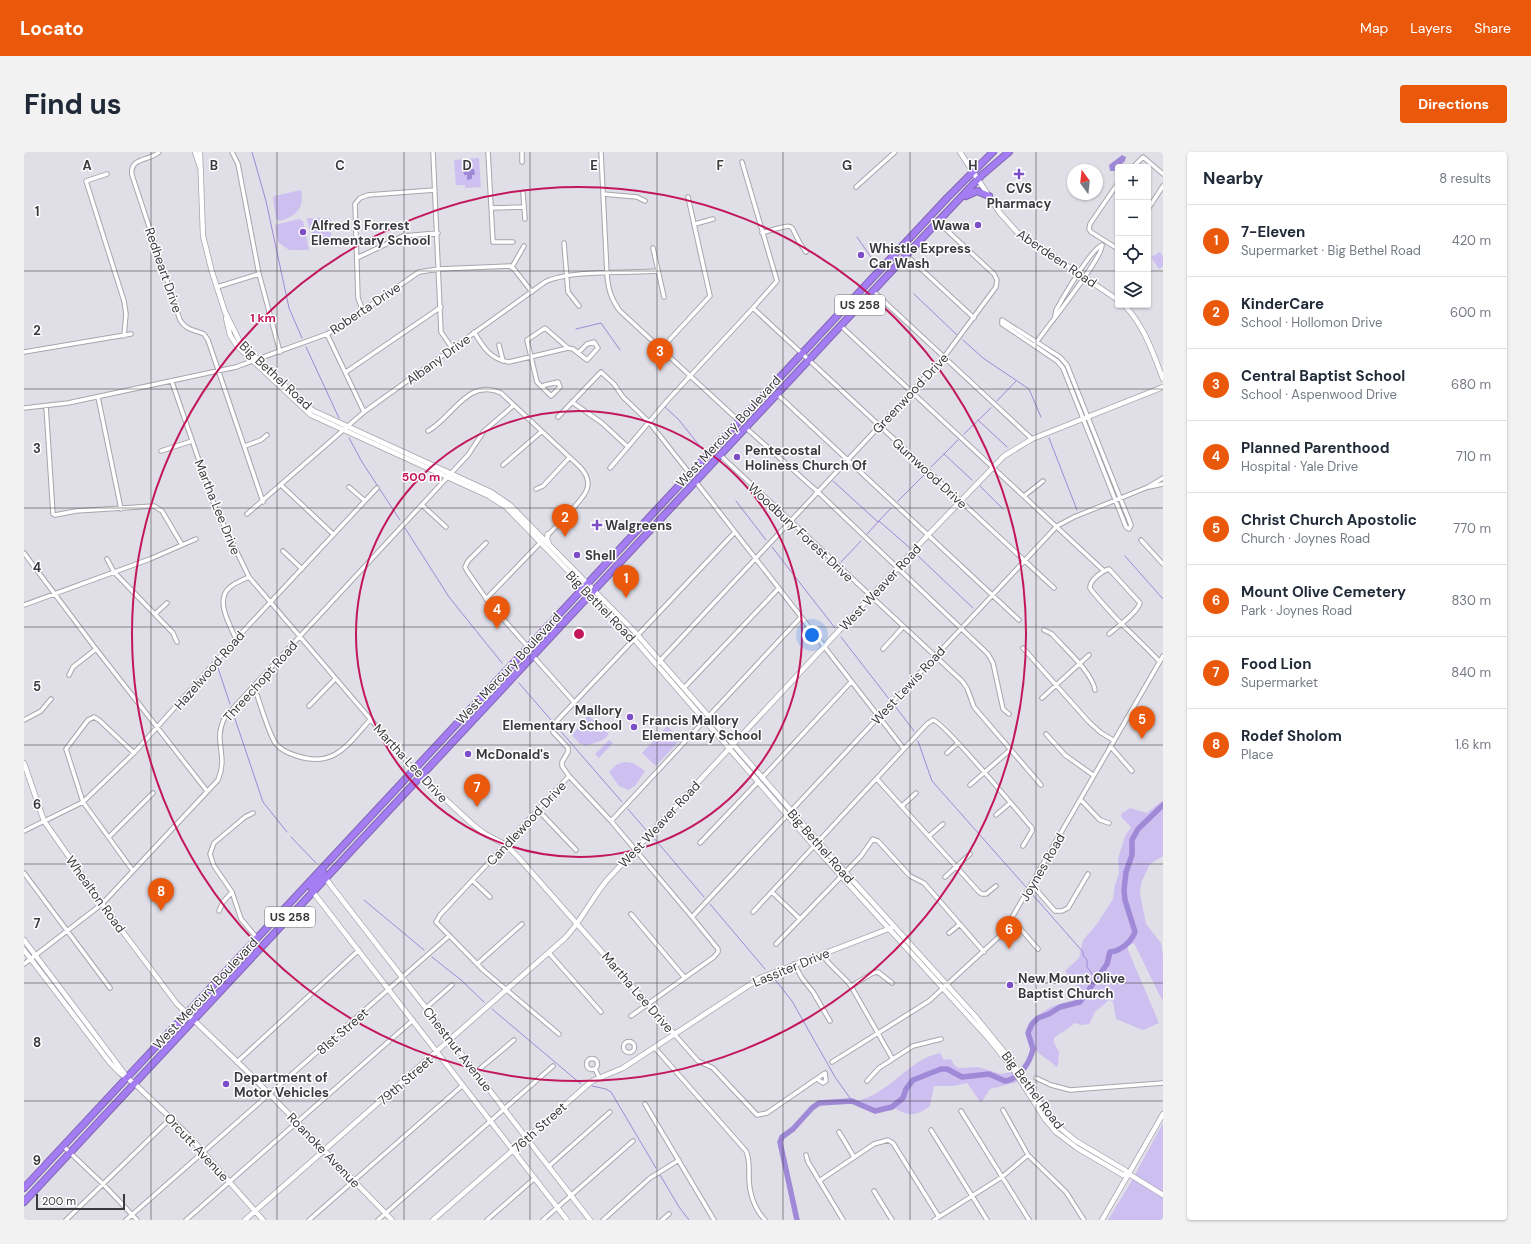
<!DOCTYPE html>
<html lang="en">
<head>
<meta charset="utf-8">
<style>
  body { margin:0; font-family:"DM Sans",sans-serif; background:#f2f2f3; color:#1f2937 }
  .controls { position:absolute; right:12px; top:12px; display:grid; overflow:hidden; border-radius:4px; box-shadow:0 1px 3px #0004 }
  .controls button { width:36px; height:36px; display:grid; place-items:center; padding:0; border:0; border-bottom:1px solid #e0e1e3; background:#fff; color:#1f2937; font:20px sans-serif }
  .compass { position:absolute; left:1043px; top:12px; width:36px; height:36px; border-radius:50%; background:#fff; box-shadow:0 1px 3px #0004; rotate:345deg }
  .scale { position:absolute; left:12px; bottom:10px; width:89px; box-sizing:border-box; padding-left:4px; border:2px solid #3b3a3e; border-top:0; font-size:11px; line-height:14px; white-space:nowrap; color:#3b3a3e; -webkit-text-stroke:3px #fff; paint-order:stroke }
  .you { position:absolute; left:788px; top:483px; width:14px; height:14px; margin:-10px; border:3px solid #fff; border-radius:50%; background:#1a73e8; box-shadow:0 0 0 6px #1a73e833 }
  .badge { display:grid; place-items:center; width:26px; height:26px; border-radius:50%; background:#ea580c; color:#fff; font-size:13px; font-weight:700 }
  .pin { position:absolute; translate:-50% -33px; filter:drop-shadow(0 1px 2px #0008) }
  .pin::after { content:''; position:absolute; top:21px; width:14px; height:12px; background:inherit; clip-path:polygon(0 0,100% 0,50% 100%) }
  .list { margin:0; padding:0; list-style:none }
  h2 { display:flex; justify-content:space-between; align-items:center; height:52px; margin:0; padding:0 16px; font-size:17px }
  h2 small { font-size:13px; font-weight:400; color:#747a83 }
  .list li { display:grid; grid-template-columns:26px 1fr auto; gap:12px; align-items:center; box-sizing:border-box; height:72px; padding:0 16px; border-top:1px solid #e0e1e3 }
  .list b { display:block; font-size:15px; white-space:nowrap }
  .list p { margin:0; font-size:13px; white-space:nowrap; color:#747a83 }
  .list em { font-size:13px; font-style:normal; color:#747a83 }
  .icon { flex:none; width:22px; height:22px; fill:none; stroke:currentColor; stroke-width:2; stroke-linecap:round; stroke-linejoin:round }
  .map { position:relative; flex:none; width:1139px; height:1068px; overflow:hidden; border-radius:4px }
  header { display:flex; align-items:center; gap:24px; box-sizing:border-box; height:56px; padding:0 20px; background:#ea580c; color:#fff }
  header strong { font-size:19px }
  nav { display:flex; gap:22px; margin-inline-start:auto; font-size:14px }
  .intro { display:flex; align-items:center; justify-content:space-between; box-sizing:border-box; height:96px; padding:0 24px }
  h1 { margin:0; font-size:28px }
  .button { padding:10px 18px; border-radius:4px; background:#ea580c; color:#fff; font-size:14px; font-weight:700 }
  main { display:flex; gap:24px; padding:0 24px }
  aside { flex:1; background:#fff; border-radius:4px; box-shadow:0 1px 3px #0004 }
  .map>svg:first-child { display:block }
  .green { fill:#cdc0f0 }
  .water { fill:#a089d6 }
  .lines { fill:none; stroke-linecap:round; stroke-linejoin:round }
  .stream { stroke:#a089d6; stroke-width:1 }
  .river { stroke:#a089d6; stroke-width:5.5 }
  .street-casing { stroke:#a7a5ae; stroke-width:5.5 }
  .secondary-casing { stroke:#a7a5ae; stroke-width:6 }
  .highway-casing { stroke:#8066b3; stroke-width:8 }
  .street { stroke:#fff; stroke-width:3.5 }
  .secondary { stroke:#fff; stroke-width:4.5 }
  .highway { stroke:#a57df2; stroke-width:6 }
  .grid { fill:none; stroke:#3b3a3e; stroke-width:1; stroke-opacity:0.55 }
  .ring { fill:none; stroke:#c2185b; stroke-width:2 }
  .poi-dot { fill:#7b4dc6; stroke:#fff; stroke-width:1.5 }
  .labels { text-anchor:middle; stroke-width:3; stroke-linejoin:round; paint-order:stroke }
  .shield { fill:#fff; stroke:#767578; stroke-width:1 }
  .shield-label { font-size:12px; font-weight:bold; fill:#3b3a3e }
  .poi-label { font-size:13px; font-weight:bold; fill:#3b3a3e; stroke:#fff; text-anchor:start }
  .street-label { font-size:13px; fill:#3b3a3e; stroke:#fff }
  .grid-label { font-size:13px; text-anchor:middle; font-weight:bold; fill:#3b3a3e; stroke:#fff; stroke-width:3; stroke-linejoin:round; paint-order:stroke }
  .centre { fill:#c2185b; stroke:#fff; stroke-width:2 }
  .ring-label { font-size:12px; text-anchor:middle; font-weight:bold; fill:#c2185b; stroke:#fff; stroke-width:3; stroke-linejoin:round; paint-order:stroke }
</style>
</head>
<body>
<header>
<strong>Locato</strong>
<nav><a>Map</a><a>Layers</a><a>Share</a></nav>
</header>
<div class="intro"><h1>Find us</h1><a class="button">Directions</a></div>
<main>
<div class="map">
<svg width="1139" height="1068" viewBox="0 0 1139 1068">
  <rect width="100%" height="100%" fill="#e0dee7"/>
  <path class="green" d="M455,6L457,35L441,36V33H432L430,8Z
    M277,38C281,56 272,64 256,69L252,67L249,46L250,44Z
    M283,66H305L307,68V91C291,88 285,82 283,66Z
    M275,67L279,69L285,98H265L254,90L251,73Z
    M1136,100L1139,105V114L1135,117L1127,105Z
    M563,565H566L585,582L579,588L562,594L555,591L548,583Z
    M643,574L657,587L632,614L618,601Z
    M585,588L589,591L575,606L571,602Z
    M600,610L609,611L621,619L611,634L604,638L595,634L585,620L592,613Z
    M1139,648V704L1126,712L1117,731L1116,742L1122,772L1137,791L1139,803V850L1110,791L1104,794V798L1135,871L1119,878L1092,867L1089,849L1085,848L1071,860L1065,872L1058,873L1050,871C1044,878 1037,880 1030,886V891L1035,900L1034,914L1032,915C1026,908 1019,905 1012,899C995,883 1001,870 1019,860C1023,857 1028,854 1033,853C1039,851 1045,851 1051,849L1057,840L1041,819L1055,806L1059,788L1073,772L1089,747L1091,733L1095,722L1094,707L1101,684L1107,675L1098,666L1097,662L1106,656L1123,661Z
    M916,901L920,908L927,907L930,913L935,916L954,915L977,922L988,920L994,930L966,937L957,951L943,931L930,934H910L906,954C890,966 882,964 866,953L851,957L832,949C865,943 883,908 916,901Z
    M1139,971V1068H1084L1107,1030Z"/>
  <path class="water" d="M1098,3L1102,5L1101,9L1090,19H1086L1085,13Z
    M443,13H447V17H450L451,23H448V27L443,28V23H440L439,18H443Z"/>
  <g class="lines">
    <path class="stream" d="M228,0L242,49L265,156L278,186
      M833,85L851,111
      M890,142L933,183
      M552,177L577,171L596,198
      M939,188L959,206L1005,237L1017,265
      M282,195L315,266
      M973,249L992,229
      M641,255L655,268L678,297
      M954,268L983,295
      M940,282L967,256
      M325,286L338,310L376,368
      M1025,286L1053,358
      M920,302L948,328
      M907,315L934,288
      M809,329L854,370
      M956,334L979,357
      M712,349L742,388
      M874,349L901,322
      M855,369L886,396
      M381,376L425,445L478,511
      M843,382L867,356
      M748,395L811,476
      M893,403L949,456
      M1101,404L1139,447
      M817,410L837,389
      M817,485L865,547
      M193,513L206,552
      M495,531L527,568
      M871,554L890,579
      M209,561L239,650L263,680
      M533,575L598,650
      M894,589L908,629L1002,735
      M604,657L622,678
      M267,685L292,711
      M629,685L680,745
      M1008,742L1059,800V803L1063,808V815L1072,827
      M340,748L400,798
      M686,752L741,817
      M408,805L437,828L460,850
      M749,825L768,849L811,925L828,949
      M468,857L557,932
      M568,934L582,937L587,940L632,1016
      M636,1023L655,1055L665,1068"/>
    <path class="river" d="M773,1068L756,990L758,985L769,977L788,956L795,951L828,949L851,959L868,955L879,946L882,937L889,928L917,917H923L938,925L965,922L981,929C996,927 1006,910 1009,897L1004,881L1008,872L1014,866L1025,862L1036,855L1056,850L1083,812L1086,800C1097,799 1107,790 1111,780L1101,748L1100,738L1102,720L1108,703V688L1114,677L1139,653"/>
    <g class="street-casing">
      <path id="street" d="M135,0C126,9 105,5 108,23L156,168C163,179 169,177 180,182L184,188L239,350
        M208,0L214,12L235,122L256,200
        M409,0L417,180L428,196
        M464,0L469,90H489
        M498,0V10
        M577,0L583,122C584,137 587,147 596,159L715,269
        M1109,15L1119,5L1139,22
        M83,22L62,29L100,149L102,162L100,184
        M1094,31L1066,72L1065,77L1067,80L1094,97
        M832,35L871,0
        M499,41L501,67
        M579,42L613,45L621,49
        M467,56L500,55
        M1124,57L1139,34
        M671,72L689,67
        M738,81C780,68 761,74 782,100
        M540,91L544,140L555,154
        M629,96L640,145
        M882,103L950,166
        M333,106L379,84L414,81
        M488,115L500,94
        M193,135L235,122
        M849,139L1008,287
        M729,156L1030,436
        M339,159L334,146L331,52L336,46L344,43L411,38
        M1031,164L1032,158C1040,144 1066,98 1078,93
        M978,168L1036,205L1043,213L1107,373L1105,377L1102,375L1039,216L1033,209L978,172Z
        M817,174L1080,419
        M450,180C459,195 467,208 485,210L544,196
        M303,182L340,260
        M1012,191C1022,176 1079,106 1078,93
        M475,193L479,209
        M637,197L686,144L664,45
        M0,200L107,182
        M322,220L417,155
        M148,230L191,355L225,425L389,617
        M518,235L521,233L534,230L536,235L527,244L513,230L503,188L521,176L544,196L549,197L563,208L574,196L570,190L563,192L554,201
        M753,242L995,468
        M74,245L97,357
        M548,250L578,271L604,295
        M22,254L29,362L31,363L52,359L130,354L138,359L158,393
        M0,256L44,251L212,215L303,182L317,174L395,120L415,117L486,114L490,117L508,140
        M534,265L577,220L590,232L599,245L625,270L666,322
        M722,276L794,340L964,502L969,511L979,557L985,562
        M404,279C428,266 444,225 477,241L555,314C561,320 566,328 563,337C560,348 532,374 523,384
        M221,294L237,288L243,283
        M137,299L168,289
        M696,303L938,529L943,536L950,555L1017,633
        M479,313L517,280
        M586,316L643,249L729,156L753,129L718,10
        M672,330L880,597
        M257,333L309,382
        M325,335L341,349
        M1125,335L1139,332
        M512,337L519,334L545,306
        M1000,344L1019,329
        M398,353L422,375
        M223,362L340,260L521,130C545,118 605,121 634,119
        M1117,388L1139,412
        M462,391L444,409L441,415L443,419L466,452L504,495
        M259,399L278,417
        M0,401L72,497L183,639
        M83,407L90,420L149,481L153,490
        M462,447L517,390
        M0,453L126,407L172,387
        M131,462L143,451
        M1020,478L1028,482C1040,496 1068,520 1071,538
        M1085,482C1093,475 1113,461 1116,451L1085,417C1078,419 1065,429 1066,436L1068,439C1079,452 1091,466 1104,478C1114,488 1125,498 1135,509
        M212,487C206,473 191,449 205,436C210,431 218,428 225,425
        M999,496L1065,570L1076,580L1089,588
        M859,497L879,475
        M509,504L550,550
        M632,513L920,205L972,135L973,128L970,122L914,70
        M45,523L49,515L72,497
        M230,534C236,551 241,570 249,587C253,596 263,601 273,604C311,616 323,593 346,568
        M660,536L755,436
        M1018,546L1065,503
        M285,554L311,527
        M0,568L17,559L27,547
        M1022,582L1041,603L1069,623
        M1086,594L1108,619
        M923,601L934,591
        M738,626L827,530
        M853,627L955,740L958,742H962L972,734
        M946,633L986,598
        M1056,647L1076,668L1085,671
        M878,654L892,641
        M514,658L552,698
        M229,661L221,665L190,691L186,702L190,714L208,740L217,767L233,786
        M972,663L986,651
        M587,669L777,465
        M0,679L59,650L110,601L212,487L353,336
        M905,684L919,672
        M85,685L129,641
        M676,691L734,630
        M109,719L59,650L42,597L64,568L70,565L75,568L110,601
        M0,721L86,836
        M921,725L946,702
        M449,729L466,745
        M1008,733L1031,759H1038L1044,756L1064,722
        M748,740L776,767
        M195,759L199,750L208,740
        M729,760L903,572L909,568C919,569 996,662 1008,676V679L999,694
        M607,762L661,826
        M668,765L1033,374L1050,365L1124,335L1139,326
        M988,767L1014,797
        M925,781L936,772
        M752,792L837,704L849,687L854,689L886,724L900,731L960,800
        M525,801L577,860
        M798,802C806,815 818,822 827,834L868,906
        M0,812L78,752L194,628C205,602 188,590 201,565L444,303L460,279L489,254
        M453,812L498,772
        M770,812L778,826L789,840L806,869
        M827,834L849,821L854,820L868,831
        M402,856L428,833
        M607,864L690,805L694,800V797L668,765L587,669L545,624L538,614V610L544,600V596L529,580V573L711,380
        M535,882L459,818L412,770L416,763L545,624
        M651,883L674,909L689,916L733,963L743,961L801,921L802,929L799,931L793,927
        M599.5 895a5.5 5.5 0 1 1 11 0a5.5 5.5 0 1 1-11 0Z
        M631,896L722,999C726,1008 725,1015 725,1024C725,1041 729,1055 741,1068
        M562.5 912a5.5 5.5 0 1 1 11 0a5.5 5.5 0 1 1-11 0Z
        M213,910L335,798
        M808,910L905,849L979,781L1139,504
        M571,917L575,925
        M452,920L490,888
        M1012,926L1027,933L1046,938L1139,931
        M843,929L855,916L889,894L917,887
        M621,952L690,1068
        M979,958L1004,1003L1042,1040L1060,1068
        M937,959L1005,1068
        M907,978L963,1068
        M815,980L830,1005
        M39,994L79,1032L113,1068
        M782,1003L784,1010L819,1068
        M525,1014L586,960
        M795,1029L850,992L864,988L869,991L915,1065
        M850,1039L868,1068
        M42,1068L147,966
        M102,1068L425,784
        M162,1068L389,868
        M285,1068L439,933
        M354,1068L529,914
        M463,1068L511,1026
        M519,1068L609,989
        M579,1068L626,1026L655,1008
        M638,1068L645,1062
        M910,1068L978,1025L1004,1003"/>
    </g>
    <g class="secondary-casing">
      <path id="secondary" d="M171,0L176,15
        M176,0L179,84L188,120L201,160L216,190L279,251L290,259L467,340L486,353L610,479L813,711L951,864L986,907L1023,961L1035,975L1052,989L1101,1018L1105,1022L1139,1043
        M936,0L976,61L993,80L1094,148
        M1100,153C1120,173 1129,201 1139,227
        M202,166L206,183L213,194L287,263L465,344L482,355L610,487L790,694L965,887L989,917L1021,967L1032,980L1053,996L1099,1023L1105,1022
        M524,382L523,387L525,392
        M0,611L20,669L78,752L153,852L225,921L368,1068
        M389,617L447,671L461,682L482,693L494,705L651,883
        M302,727L566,1068
        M289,740L543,1068
        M0,788L103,925
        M0,798L86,911L96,921L111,932L164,983L239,1068
        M221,1068L540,787C557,770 567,747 583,728L904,383L980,304L1008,287L1139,235
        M409,1068L568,929L599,916L736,826L867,776
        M1078,1068L1139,962"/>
    </g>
    <g class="highway-casing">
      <path id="highway" d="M942,44L953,39L965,44
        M289,740L287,734L299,720
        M0,1036L923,46L969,0
        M0,1050L904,80L958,23L985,0"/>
    </g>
    <use href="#street" class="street"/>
    <use href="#secondary" class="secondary"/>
    <use href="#highway" class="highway"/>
  </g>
  <path class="grid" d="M127,0V1068M253,0V1068M380,0V1068M506,0V1068M633,0V1068M759,0V1068M886,0V1068M1012,0V1068M0,119H1094M1124,119H1139M0,237H1139M0,356H1139M0,475H1139M0,593H1139M0,712H1139M0,831H1139M0,949H1139"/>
  <g class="ring">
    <circle cx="555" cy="482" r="223"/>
    <circle cx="555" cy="482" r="447"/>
  </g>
  <g class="poi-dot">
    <path d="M993 16h4v4h4v4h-4v4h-4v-4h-4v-4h4z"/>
    <circle cx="954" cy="73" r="4"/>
    <circle cx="279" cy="80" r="4"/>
    <circle cx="837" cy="103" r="4"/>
    <circle cx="713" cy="305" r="4"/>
    <path d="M571 367h4v4h4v4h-4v4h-4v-4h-4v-4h4z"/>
    <circle cx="553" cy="403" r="4"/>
    <circle cx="606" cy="565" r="4"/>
    <circle cx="610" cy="575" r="4"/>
    <circle cx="444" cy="602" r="4"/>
    <circle cx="986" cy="833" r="4"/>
    <circle cx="202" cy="932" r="4"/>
  </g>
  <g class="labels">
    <g class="shield">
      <rect x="811" y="143" width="50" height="20" rx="3"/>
      <rect x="241" y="755" width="50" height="20" rx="3"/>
    </g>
    <g class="shield-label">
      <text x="836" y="157">US 258</text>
      <text x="266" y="769">US 258</text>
    </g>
    <g class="poi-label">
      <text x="995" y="41" text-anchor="middle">CVS<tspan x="995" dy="15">Pharmacy</tspan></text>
      <text x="287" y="78">Alfred S Forrest<tspan x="287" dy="15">Elementary School</tspan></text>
      <text x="946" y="78" text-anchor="end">Wawa</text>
      <text x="845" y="101">Whistle Express<tspan x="845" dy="15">Car Wash</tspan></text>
      <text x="721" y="303">Pentecostal<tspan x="721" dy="15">Holiness Church Of</tspan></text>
      <text x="581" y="378">Walgreens</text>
      <text x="561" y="408">Shell</text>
      <text x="598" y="563" text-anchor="end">Mallory<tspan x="598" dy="15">Elementary School</tspan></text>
      <text x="618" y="573">Francis Mallory<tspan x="618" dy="15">Elementary School</tspan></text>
      <text x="452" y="607">McDonald's</text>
      <text x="994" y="831">New Mount Olive<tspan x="994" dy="15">Baptist Church</tspan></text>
      <text x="210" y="930">Department of<tspan x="210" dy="15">Motor Vehicles</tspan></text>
    </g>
    <g class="street-label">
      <text transform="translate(1033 106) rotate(34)" y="5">Aberdeen Road</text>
      <text transform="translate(140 118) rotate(71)" y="5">Redheart Drive</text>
      <text transform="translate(341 156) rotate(-34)" y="5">Roberta Drive</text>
      <text transform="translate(414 207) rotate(-36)" y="5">Albany Drive</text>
      <text transform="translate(252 223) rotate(43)" y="5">Big Bethel Road</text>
      <text transform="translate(886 241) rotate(-47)" y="5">Greenwood Drive</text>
      <text transform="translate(704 279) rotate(-47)" y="5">West Mercury Boulevard</text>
      <text transform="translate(906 321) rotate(43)" y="5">Gumwood Drive</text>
      <text transform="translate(194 355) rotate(68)" y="5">Martha Lee Drive</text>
      <text transform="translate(777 380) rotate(43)" y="5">Woodbury Forest Drive</text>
      <text transform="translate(856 435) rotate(-47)" y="5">West Weaver Road</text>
      <text transform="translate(577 454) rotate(46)" y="5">Big Bethel Road</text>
      <text transform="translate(484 516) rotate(-47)" y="5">West Mercury Boulevard</text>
      <text transform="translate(185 518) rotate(-49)" y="5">Hazelwood Road</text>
      <text transform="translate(236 529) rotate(-48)" y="5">Threechopt Road</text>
      <text transform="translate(884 533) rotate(-47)" y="5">West Lewis Road</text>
      <text transform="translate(387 611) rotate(47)" y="5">Martha Lee Drive</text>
      <text transform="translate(502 671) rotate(-47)" y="5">Candlewood Drive</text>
      <text transform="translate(635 672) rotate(-47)" y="5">West Weaver Road</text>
      <text transform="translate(797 694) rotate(49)" y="5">Big Bethel Road</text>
      <text transform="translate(1018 715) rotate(-60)" y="5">Joynes Road</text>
      <text transform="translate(72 742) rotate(54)" y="5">Whealton Road</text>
      <text transform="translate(767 815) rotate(-22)" y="5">Lassiter Drive</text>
      <text transform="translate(614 840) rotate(49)" y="5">Martha Lee Drive</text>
      <text transform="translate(181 841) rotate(-47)" y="5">West Mercury Boulevard</text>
      <text transform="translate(318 879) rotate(-41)" y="5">81st Street</text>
      <text transform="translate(434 897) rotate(52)" y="5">Chestnut Avenue</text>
      <text transform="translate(381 928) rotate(-41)" y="5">79th Street</text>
      <text transform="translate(1009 938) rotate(53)" y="5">Big Bethel Road</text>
      <text transform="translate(515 975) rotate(-42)" y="5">76th Street</text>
      <text transform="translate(173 995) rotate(47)" y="5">Orcutt Avenue</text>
      <text transform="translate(300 998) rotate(46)" y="5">Roanoke Avenue</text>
    </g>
  </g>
  <g class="grid-label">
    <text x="63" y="18">A</text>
    <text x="190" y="18">B</text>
    <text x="316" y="18">C</text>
    <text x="443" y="18">D</text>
    <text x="570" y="18">E</text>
    <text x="696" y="18">F</text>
    <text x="823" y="18">G</text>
    <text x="949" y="18">H</text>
    <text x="13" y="64">1</text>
    <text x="13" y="183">2</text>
    <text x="13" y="301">3</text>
    <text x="13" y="420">4</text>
    <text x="13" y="539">5</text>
    <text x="13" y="657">6</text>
    <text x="13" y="776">7</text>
    <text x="13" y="895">8</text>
    <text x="13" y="1013">9</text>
  </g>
  <circle cx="555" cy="482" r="6" class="centre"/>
  <g class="ring-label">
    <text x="239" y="170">1 km</text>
    <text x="397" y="329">500 m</text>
  </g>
</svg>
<div class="controls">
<button>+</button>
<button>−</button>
<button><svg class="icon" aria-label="locate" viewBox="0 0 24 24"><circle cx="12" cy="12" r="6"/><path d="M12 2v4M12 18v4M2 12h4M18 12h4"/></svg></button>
<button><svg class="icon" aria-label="layers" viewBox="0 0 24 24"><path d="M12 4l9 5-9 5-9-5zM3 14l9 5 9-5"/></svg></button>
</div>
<svg class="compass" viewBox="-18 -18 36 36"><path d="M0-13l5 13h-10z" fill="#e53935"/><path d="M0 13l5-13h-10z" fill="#747a83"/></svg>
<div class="scale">200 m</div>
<div class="you"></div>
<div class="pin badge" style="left:602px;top:446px">1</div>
<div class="pin badge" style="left:541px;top:385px">2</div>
<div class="pin badge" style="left:636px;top:219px">3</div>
<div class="pin badge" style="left:473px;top:477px">4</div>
<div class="pin badge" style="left:1118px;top:587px">5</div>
<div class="pin badge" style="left:985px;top:797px">6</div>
<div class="pin badge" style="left:453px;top:655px">7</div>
<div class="pin badge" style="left:137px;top:759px">8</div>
</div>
<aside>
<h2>Nearby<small>8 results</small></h2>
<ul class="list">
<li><span class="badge">1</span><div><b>7-Eleven</b><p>Supermarket · Big Bethel Road</p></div><em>420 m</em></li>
<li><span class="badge">2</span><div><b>KinderCare</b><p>School · Hollomon Drive</p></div><em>600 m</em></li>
<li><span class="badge">3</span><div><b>Central Baptist School</b><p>School · Aspenwood Drive</p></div><em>680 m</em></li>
<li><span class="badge">4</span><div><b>Planned Parenthood</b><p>Hospital · Yale Drive</p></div><em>710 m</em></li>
<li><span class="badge">5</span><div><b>Christ Church Apostolic</b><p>Church · Joynes Road</p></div><em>770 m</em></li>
<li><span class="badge">6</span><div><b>Mount Olive Cemetery</b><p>Park · Joynes Road</p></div><em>830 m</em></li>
<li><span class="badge">7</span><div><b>Food Lion</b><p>Supermarket</p></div><em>840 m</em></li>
<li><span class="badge">8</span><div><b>Rodef Sholom</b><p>Place</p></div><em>1.6 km</em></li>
</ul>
</aside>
</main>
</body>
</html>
